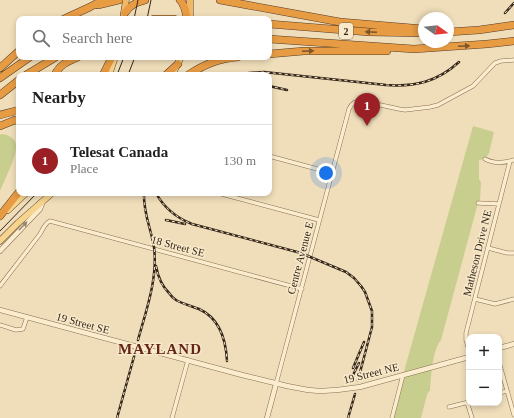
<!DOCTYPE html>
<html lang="en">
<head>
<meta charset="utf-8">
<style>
  body { margin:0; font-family:Georgia,serif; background:#f6f6f6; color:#222 }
  .controls { position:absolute; right:12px; bottom:12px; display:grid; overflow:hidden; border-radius:8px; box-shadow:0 2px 6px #0003 }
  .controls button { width:36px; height:36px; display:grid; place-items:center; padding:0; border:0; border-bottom:1px solid #e0e0e0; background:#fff; color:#222; font:20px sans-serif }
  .compass { position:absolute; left:418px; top:12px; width:36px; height:36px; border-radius:50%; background:#fff; box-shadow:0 2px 6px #0003; rotate:105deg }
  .you { position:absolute; left:326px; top:173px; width:14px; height:14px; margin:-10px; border:3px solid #fff; border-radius:50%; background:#1a73e8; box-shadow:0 0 0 6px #1a73e833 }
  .badge { display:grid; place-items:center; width:26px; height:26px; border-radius:50%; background:#9a2025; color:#fff; font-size:13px; font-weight:700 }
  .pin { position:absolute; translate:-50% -33px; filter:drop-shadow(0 1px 2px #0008) }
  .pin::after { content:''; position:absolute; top:21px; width:14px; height:12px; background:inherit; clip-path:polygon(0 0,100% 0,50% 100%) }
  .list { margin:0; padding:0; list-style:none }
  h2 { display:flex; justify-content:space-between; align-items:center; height:52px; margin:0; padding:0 16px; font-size:17px }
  h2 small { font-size:13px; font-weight:400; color:#767676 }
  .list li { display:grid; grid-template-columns:26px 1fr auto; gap:12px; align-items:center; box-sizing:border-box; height:72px; padding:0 16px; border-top:1px solid #e0e0e0 }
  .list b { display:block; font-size:15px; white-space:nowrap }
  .list p { margin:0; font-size:13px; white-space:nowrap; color:#767676 }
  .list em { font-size:13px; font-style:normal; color:#767676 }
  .icon { flex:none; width:22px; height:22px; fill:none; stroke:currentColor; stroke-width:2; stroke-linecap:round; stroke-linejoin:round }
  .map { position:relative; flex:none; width:514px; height:418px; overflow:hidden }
  .search { position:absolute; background:#fff; box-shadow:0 2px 6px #0003; left:16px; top:16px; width:256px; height:44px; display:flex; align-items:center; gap:10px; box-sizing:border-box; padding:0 14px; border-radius:8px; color:#767676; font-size:15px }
  .panel { position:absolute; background:#fff; box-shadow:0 2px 6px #0003; left:16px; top:72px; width:256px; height:124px; border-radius:8px }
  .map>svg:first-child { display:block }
  .green { fill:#c8ce8e }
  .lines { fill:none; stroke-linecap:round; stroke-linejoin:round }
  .minor-casing { stroke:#876e54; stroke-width:4.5 }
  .tertiary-casing { stroke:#876e54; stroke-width:5.5 }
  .primary-casing { stroke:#543c29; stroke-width:7 }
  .trunk-casing { stroke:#543c29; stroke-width:7 }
  .motorway-casing { stroke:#543c29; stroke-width:8 }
  .minor { stroke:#fbeccd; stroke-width:3.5 }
  .tertiary { stroke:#fbeccd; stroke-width:4.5 }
  .primary { stroke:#f7d48e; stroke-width:6 }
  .trunk { stroke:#efb868; stroke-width:6 }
  .motorway { stroke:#e79b43; stroke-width:7 }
  .tram { stroke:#35261a; stroke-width:1 }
  .rail-casing { stroke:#35261a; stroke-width:2.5 }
  .rail { stroke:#f7e9ca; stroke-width:1; stroke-dasharray:3; stroke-linecap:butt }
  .oneway { fill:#7c552a }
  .oneway2 { fill:#988974 }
  .labels { text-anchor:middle; stroke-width:3; stroke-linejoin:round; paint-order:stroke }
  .shield { fill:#f7e9ca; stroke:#6f604f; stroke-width:1 }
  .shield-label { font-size:10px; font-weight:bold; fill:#35261a }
  .street-label { font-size:11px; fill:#35261a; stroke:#f7e9ca }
  .district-label { font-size:15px; font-weight:bold; letter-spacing:1px; fill:#642517; stroke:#f7e9ca }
</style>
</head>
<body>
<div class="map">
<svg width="514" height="418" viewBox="0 0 514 418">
  <rect width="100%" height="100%" fill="#f0deba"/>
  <path class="green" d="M473,126L494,132L489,153L485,159L479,160V179L481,182L480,200L478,203L441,340C432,351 431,377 430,391H429L427,395L421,418H392L403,375Z
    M1,134C7,134 14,137 16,144C18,154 4,181 0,191V135Z"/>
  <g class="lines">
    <g class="minor-casing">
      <path id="minor" d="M269,156L332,173
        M485,159C494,164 504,163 514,160
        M218,193L319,220
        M478,203L499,204
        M488,248L507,253H514
        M0,286L40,234C43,229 45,223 50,221L302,289
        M475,299L495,304L514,299
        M0,325L16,330L23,329L27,317
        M469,350L466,340V333L510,161
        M499,362L514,415
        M276,384L349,109C352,103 355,101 362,101L399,109L405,110L430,107L438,105L473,86L495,63L501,61L514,60
        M499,393L507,391
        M467,402L472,418
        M449,407L469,402
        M172,418L188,360
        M392,418L403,375"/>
    </g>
    <g class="tertiary-casing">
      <path id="tertiary" d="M0,251L40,209L43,201
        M0,310L242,375L287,386L308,390L320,391L337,390L360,387L469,357
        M499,348L514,344
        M267,418L276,384"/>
    </g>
    <g class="primary-casing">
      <path id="primary" d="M109,75L115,57
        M172,75L181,57
        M8,210L26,193
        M0,241L18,223L52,193"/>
    </g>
    <g class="trunk-casing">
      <path id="trunk" d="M123,19L126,0
        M190,19V0"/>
    </g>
    <g class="motorway-casing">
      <path id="motorway" d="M180,0C185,5 186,12 187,19
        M220,0L340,22L424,29
        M98,5L119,0
        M125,13C130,5 136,2 145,0
        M64,19L90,7L103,0
        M154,19H174
        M269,24L369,32L424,33
        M448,32L479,30L514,25
        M269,39L414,49L487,44L514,41
        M269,54L304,51H387
        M0,68L19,51
        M26,75L56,57
        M55,75C59,65 68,61 78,57
        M103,75L112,57
        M166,75L178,64
        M188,75C205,64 218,59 238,57
        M0,78L30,57
        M0,95L19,80
        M0,115L19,110
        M0,126L15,120L19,121
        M0,216L19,192"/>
    </g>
    <use href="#minor" class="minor"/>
    <use href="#tertiary" class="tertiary"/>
    <use href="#primary" class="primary"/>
    <use href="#trunk" class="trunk"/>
    <use href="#motorway" class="motorway"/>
    <path class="tram" d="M134,19L138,0
      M147,19L151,0
      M117,75L124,57
      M128,75L135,57
      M0,231L37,193"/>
    <g class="rail-casing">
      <path id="rail" d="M505,13L514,3
        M237,75L249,73L264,72L386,85C415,87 437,82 459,62
        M269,86L287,90
        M156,193C164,208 177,218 192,224L301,253L346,272L354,278L361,286L365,292L372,311V327L358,380
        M166,220L185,224
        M156,266C158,277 161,285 169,293C171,296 173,298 176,300C183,304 191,306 199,309C219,318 226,340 227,361
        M138,340C146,311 158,278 154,247C151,229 143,212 144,193
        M353,368L364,342
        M352,377L359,363
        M117,418L135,353
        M348,418L355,394"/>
    </g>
    <use href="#rail" class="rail"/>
  </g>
  <defs><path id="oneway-solid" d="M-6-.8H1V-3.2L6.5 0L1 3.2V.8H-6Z"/></defs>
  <g class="oneway">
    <use href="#oneway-solid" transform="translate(371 32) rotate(-178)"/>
    <use href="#oneway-solid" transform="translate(464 46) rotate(-3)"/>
    <use href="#oneway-solid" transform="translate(308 51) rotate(-2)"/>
  </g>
  <use class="oneway2" href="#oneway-solid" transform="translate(23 226) rotate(-46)"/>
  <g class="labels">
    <rect class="shield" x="339" y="23" width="14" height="16" rx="3"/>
    <g class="shield-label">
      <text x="346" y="35">2</text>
    </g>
    <g class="street-label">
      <text transform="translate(178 246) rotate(15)" y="4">18 Street SE</text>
      <text transform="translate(477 253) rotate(-76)" y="4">Matheson Drive NE</text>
      <text transform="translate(300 258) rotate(-75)" y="4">Centre Avenue E</text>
      <text transform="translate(83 323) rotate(15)" y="4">19 Street SE</text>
      <text transform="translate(371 373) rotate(-14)" y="4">19 Street NE</text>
    </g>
    <g class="district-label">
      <text x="160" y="354">MAYLAND</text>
    </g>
  </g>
</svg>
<div class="controls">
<button>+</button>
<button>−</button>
</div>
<svg class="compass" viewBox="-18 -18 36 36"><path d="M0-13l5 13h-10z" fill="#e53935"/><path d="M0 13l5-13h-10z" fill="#767676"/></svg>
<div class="you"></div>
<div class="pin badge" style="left:367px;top:126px">1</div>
<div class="search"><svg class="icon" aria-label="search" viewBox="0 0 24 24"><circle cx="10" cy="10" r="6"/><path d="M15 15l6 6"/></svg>Search here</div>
<section class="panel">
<h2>Nearby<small></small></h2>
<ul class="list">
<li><span class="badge">1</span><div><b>Telesat Canada</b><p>Place</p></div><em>130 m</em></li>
</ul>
</section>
</div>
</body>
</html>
